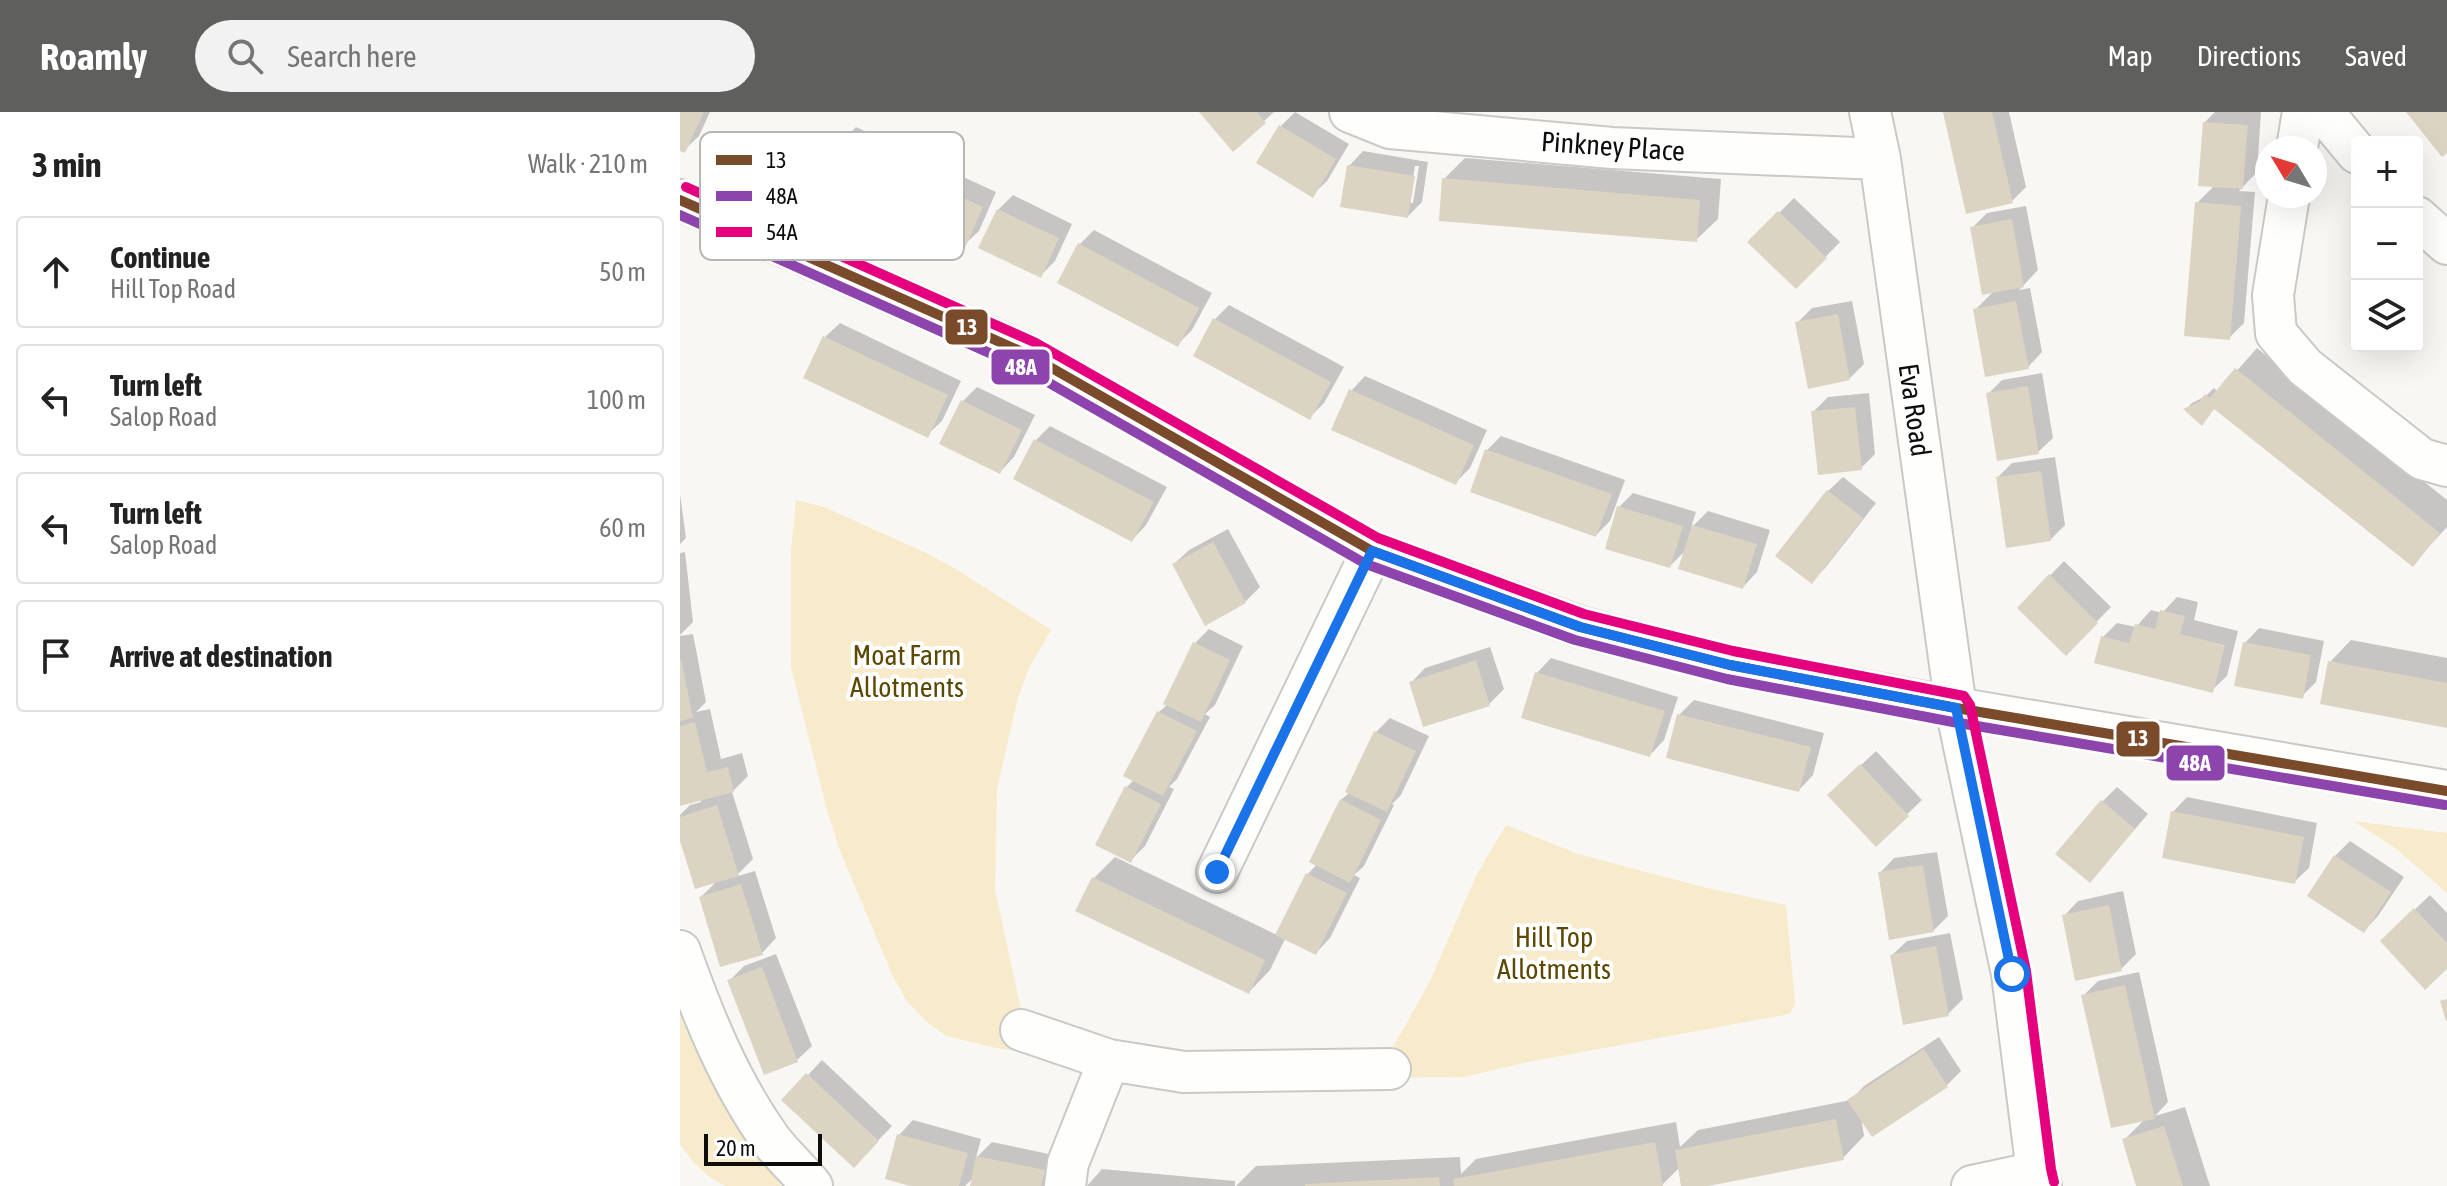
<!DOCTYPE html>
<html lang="en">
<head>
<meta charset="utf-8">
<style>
  body { margin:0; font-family:"Asap Condensed",sans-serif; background:#f2f2f2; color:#222 }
  .controls { position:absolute; right:24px; top:24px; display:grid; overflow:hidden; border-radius:8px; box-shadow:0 8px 32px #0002 }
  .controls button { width:72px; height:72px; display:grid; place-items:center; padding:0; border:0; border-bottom:2px solid #e0e0e0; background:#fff; color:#222; font:40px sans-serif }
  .compass { position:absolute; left:1575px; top:24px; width:72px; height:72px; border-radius:50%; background:#fff; box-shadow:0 8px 32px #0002; rotate:308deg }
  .scale { position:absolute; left:24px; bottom:20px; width:118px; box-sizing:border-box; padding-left:8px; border:4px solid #0d0d0b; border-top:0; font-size:22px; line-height:28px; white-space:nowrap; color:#0d0d0b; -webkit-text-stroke:6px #fff; paint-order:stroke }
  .stop { position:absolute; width:24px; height:24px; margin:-18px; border:6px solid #1a73e8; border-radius:50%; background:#fff }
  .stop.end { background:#1a73e8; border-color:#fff; box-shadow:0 2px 8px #0008 }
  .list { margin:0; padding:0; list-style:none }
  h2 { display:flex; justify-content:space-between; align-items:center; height:104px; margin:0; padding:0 32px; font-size:34px }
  h2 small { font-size:26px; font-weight:400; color:#767676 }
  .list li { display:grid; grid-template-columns:52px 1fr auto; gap:24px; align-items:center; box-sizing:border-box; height:112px; margin:0 16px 16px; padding:0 16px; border:2px solid #e0e0e0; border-radius:8px }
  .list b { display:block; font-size:30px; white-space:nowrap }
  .list p { margin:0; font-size:26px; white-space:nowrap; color:#767676 }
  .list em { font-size:26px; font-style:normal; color:#767676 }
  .icon { flex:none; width:44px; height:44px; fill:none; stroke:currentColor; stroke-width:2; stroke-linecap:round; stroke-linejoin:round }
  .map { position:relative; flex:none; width:1767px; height:1074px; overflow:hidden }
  header { display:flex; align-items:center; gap:48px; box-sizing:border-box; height:112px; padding:0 40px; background:#5f5f5d; color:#fff }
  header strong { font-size:38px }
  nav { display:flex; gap:44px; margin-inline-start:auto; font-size:28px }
  .search { width:560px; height:72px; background:#f2f2f2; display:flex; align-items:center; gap:20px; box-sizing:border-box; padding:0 28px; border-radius:44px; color:#767676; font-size:30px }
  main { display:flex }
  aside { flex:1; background:#fff }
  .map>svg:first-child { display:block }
  .green { fill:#f7ebcc }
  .shadow { fill:#0003; fill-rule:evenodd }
  .building { fill:#dbd4c3 }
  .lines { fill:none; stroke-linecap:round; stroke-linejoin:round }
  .minor-casing { stroke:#cac9c6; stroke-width:44 }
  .minor { stroke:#fefefd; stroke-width:40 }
  .bus-1-casing { stroke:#fff; stroke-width:16 }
  .bus-2-casing { stroke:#fff; stroke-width:16 }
  .bus-3-casing { stroke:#fff; stroke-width:16 }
  .bus-1 { stroke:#7a4b2a; stroke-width:10 }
  .bus-2 { stroke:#8e44ad; stroke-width:10 }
  .bus-3 { stroke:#e5007d; stroke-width:10 }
  .route { stroke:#1a73e8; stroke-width:10 }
  .labels { text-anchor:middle; stroke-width:8; stroke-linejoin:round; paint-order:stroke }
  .street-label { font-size:28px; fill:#0d0d0b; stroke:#fff }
  .park-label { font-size:28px; fill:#5c4800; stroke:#fff }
  .key { fill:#fff; stroke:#b6b6b6; stroke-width:2 }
  .key-label { font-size:22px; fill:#0d0d0b }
  .line-badge { stroke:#fff; stroke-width:3 }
  .badge-label { font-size:22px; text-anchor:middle; font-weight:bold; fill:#fff }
</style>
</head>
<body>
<header>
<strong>Roamly</strong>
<div class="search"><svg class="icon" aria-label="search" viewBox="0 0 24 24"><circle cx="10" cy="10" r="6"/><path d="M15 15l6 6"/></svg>Search here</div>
<nav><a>Map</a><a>Directions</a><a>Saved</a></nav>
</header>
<main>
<aside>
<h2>3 min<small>Walk · 210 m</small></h2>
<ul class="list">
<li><svg class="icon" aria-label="ahead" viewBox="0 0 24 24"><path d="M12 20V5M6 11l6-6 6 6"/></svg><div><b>Continue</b><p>Hill Top Road</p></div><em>50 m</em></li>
<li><svg class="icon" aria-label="left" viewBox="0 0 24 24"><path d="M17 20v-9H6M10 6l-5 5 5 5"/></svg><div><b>Turn left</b><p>Salop Road</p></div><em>100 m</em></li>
<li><svg class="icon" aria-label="left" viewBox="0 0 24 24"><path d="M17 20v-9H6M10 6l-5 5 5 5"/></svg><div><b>Turn left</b><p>Salop Road</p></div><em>60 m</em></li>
<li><svg class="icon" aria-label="arrive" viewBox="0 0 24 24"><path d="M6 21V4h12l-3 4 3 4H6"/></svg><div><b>Arrive at destination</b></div></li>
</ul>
</aside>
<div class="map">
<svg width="1767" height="1074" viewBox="0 0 1767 1074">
  <rect width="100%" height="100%" fill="#f8f7f4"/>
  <path class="green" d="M116,388L144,395L244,440L276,457L371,518L349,556L337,589L317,678L315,778L342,902L341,918L335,939L316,936L266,924L247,910L226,888L212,862L160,739L147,698L111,555V439Z
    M1673,709L1767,721V781L1714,735Z
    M826,713L898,742L1023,775L1106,793L1115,891L1110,902L853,949L784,965L707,966V946L749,871L797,762Z
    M0,898L24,954L45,992L101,1074H45L31,1066L13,1050L0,1032Z"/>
  <path class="shadow" d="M0,0H30L19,24L4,38L0,36Z
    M521,0H594L553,37Z
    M615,0L669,32L647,69L632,83L601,14Z
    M1265,0H1329L1346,75L1331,90Z
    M1535,0H1581L1577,60L1559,79L1575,80L1564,211L1549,226L1517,91L1535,73L1525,10Z
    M176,15L237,43L218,85L203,99L162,30Z
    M683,39L748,50L742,90L728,104L669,54ZM735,54H739L733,91H729Z
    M785,46L1041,67L1038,107L1016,128L764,67Z
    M255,52L316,80L299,119L284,133L240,67Z
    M333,83L392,112L375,149L360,164L318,98Z
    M1114,86L1160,130L1116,175L1070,130Z
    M1346,94L1358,158L1339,178L1350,176L1362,240L1348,255L1295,198L1314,179L1292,116L1307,101Z
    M414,118L532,181L512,218L497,233L380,170L400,132Z
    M1172,189L1184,252L1170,266L1117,211L1132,196Z
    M549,193L664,255L644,291L630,305L535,207Z
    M160,211L281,269L262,309L247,323L145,225Z
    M1577,236L1767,388V415L1732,453L1535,295L1506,297L1512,291L1526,284L1534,276L1538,280Z
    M1362,261L1373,326L1358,340L1308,282L1322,268Z
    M685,264L807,318L790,356L775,371L671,279Z
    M297,275L355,303L334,345L320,360L283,289Z
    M1189,281L1195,342L1181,356L1133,300L1148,285Z
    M370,314L487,375L466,413L452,428L356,328Z
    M821,324L945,368L930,409L916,423L807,338Z
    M1375,345L1385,413L1370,428L1318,365L1332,351Z
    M1163,365L1196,391L1146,455L1131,470L1148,379Z
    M953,381L1016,400L1011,416L1028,399L1090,418L1077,460L1063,475L1007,437L990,454L939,395Z
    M0,382L6,426L0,432Z
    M548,417L580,475L565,490L526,511L494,452L509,438Z
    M5,440L13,510L0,523V441Z
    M1384,449L1431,495L1386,541L1339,496Z
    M1497,485L1518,490L1514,508L1558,519L1547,564L1532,578L1423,525L1437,511L1456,515L1471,498L1482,501Z
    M1579,516L1644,529L1636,570L1622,584L1565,531Z
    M529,517L563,534L535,593L525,602L530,605L497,667L489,675L494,677L465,734L450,749L447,675L455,667L479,600L488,592L514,532Z
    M13,522L26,590L16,600L30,597L41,647L62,641L68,664L52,680L73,747L55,765L75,759L96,826L82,841L21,785L38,768L0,722V703L10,693L21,690L20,687L0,692V524Z
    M1671,528L1767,546V614L1650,550Z
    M810,535L824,577L809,592L744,613L731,571L745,556Z
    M871,546L998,585L984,628L970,643L857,561Z
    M1014,588L1144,621L1133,663L1119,678L999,603Z
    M710,606L749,624L721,683L712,692L714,693L684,754L674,763L680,766L650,826L636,841L606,825L590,858L569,880L413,767L435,745L597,823L628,762L637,752L661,688L670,680L696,620Z
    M1196,639L1242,688L1196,732L1164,669Z
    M1437,675L1468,702L1410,769L1422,690Z
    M1507,685L1637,711L1629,756L1614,770L1493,700Z
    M1670,729L1724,765L1698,804L1684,819L1655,744Z
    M1257,740L1268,804L1253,819L1200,761L1214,746Z
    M1443,779L1456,842L1441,857L1384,804L1398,789Z
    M1750,783L1767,801V854L1702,829Z
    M1270,821L1283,887L1268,902L1212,843L1227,829Z
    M96,842L132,934L117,948L50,868L64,854Z
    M1459,860L1488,990L1475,1004L1505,995L1530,1074H1458L1444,1028L1466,1006L1403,884L1418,869Z
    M1259,925L1281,959L1267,973L1181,1005L1184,1024L1163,1046L1018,1074H1003L1000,1055L982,1073L978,1074H556L576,1054L780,1045L781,1062L796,1047L996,1010L1000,1035L1018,1018L1171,988L1184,974Z
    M142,948L212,1014L188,1039L128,963Z
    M233,1008L301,1027L296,1046L312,1030L378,1044L372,1074H292L293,1066L285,1074H238L219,1023Z
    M422,1057L555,1069V1074H407Z"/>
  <path class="building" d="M0,0H24L5,41L0,39Z
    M519,0H577L586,11L553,40Z
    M1263,0H1312L1333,91L1286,102Z
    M1726,0H1767V41L1762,45Z
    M1523,10L1568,13L1563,77L1518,74Z
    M599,13L656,47L633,86L576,51Z
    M667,53L735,64L728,106L660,95Z
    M239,65L303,95L285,136L220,106Z
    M762,66L1020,88L1017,130L759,109Z
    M1515,90L1561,94L1550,228L1504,224Z
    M317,97L379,126L361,166L298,136Z
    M1098,99L1147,146L1116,177L1067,130Z
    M1332,107L1344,175L1302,183L1290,115Z
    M398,131L519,196L498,235L377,171Z
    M1336,189L1349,257L1305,265L1293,197Z
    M1158,202L1170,268L1128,277L1115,210Z
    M533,206L651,270L630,308L513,244Z
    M143,224L268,283L248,326L123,266Z
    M1555,256L1760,421L1733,455L1534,297L1522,314L1503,297L1519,290L1525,282L1530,286Z
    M1348,274L1359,342L1317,349L1306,281Z
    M669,277L794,333L776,373L651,318Z
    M281,288L342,318L320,362L259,332Z
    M1175,295L1182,358L1138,363L1131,299Z
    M354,327L474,390L452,430L333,367Z
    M805,337L932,382L916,425L790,380Z
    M1361,359L1371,429L1326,436L1316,365Z
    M1147,378L1183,406L1132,472L1095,444Z
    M937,394L1003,414L990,456L925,437Z
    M1012,413L1077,432L1063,477L998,457Z
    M533,430L566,491L525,514L492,452Z
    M1369,462L1418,511L1386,544L1337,496Z
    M1480,498L1505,504L1500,522L1545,533L1533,581L1414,551L1421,524L1449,531L1455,512L1475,517Z
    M513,530L550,548L521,610L483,592Z
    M1563,530L1631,543L1623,587L1554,574Z
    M1,547L13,606L0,609V548Z
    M796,548L810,594L743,615L729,570Z
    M1648,549L1767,571V616L1640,592Z
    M855,560L985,599L970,645L841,606Z
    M477,599L517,619L483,684L443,664Z
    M997,602L1131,635L1119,680L986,646Z
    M15,610L27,660L48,655L54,680L0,694V614Z
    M694,619L736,639L707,700L665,680Z
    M1180,652L1229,704L1196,735L1147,683Z
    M445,674L481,692L451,751L415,733Z
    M660,687L701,708L670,771L629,750Z
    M1421,688L1455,717L1410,771L1375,742Z
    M37,693L59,764L15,777L0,729V705Z
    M1491,699L1624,725L1615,772L1482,746Z
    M1654,743L1711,780L1684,821L1627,784Z
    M1243,753L1254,820L1209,828L1198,760Z
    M626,761L667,781L636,843L595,823Z
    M412,765L585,848L569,882L395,799Z
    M61,772L83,843L40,855L19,785Z
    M1429,793L1442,859L1395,869L1382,803Z
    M1734,796L1767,831V857L1745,878L1700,829Z
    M1256,834L1269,904L1223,913L1210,843Z
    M82,855L118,950L84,963L47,868Z
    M1445,873L1475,1007L1431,1016L1401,883Z
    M1767,887V909H1766L1760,889Z
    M1244,937L1268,975L1192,1025L1167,988Z
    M126,961L199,1029L174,1056L101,988Z
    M1156,1007L1164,1048L1028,1074H1001L995,1038Z
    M1484,1014L1503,1074H1456L1442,1027Z
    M217,1022L288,1041L279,1074H230L205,1067Z
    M975,1030L983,1074H774L773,1067Z
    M296,1044L365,1058L361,1074H290Z
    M759,1065L760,1074H625V1072Z"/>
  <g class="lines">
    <g class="minor-casing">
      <path id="minor" d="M670,0L710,16L932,36L1200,47
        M1190,0L1200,47L1276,596L1332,862L1357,1060L1361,1074
        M1643,0L1677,41
        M1617,36L1623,0
        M1609,84L1593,183L1596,221L1625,255L1742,347L1767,354
        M0,88L349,243L692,439L900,515L1050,553L1276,596L1767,679
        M1737,105L1767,132
        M537,760L692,439
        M0,839C23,904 50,971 91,1028C103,1044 119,1058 132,1074
        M341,918L429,948L504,960L710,957
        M385,1074L388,1051L429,948
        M1292,1074L1357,1060"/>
    </g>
    <use href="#minor" class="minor"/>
    <g class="bus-1-casing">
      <path id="bus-1" d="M0,88L349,243L692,439L900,515L1050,553L1276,596L1767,679"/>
    </g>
    <g class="bus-2-casing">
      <path id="bus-2" d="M0,103L343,256L686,452L895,528L1047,567L1273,610L1765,693"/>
    </g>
    <g class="bus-3-casing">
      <path id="bus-3" d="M6,75L356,231L698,426L904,502L1053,539L1284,584L1290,593L1346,859L1371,1057L1374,1070"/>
    </g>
    <use href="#bus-1" class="bus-1"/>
    <use href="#bus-2" class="bus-2"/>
    <use href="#bus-3" class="bus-3"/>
  </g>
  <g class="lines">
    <path class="route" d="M537,760L692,439L900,515L1050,553L1276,596L1332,862"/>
  </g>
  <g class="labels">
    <g class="street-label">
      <text transform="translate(933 34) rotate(4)" y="10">Pinkney Place</text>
      <text transform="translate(1235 298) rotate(82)" y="10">Eva Road</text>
    </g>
    <g class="park-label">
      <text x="227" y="553">Moat Farm<tspan x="227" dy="32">Allotments</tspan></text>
      <text x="874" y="835">Hill Top<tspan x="874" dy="32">Allotments</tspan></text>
    </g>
  </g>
  <rect x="20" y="20" width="264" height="128" rx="12" class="key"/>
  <rect x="36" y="43" width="36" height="10" fill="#7a4b2a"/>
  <rect x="36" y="79" width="36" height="10" fill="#8e44ad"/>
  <rect x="36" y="115" width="36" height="10" fill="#e5007d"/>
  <g class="key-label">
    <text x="86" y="56">13</text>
    <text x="86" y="92">48A</text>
    <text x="86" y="128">54A</text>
  </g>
  <g class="line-badge">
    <rect x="264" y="196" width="45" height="38" rx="8" fill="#7a4b2a"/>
    <rect x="310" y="236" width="61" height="38" rx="8" fill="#8e44ad"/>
    <rect x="1435" y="608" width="46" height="38" rx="8" fill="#7a4b2a"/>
    <rect x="1485" y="632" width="61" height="38" rx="8" fill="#8e44ad"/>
  </g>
  <g class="badge-label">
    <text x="287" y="223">13</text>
    <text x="341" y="263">48A</text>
    <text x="1458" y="634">13</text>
    <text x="1515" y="659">48A</text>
  </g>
</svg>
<div class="controls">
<button>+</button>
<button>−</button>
<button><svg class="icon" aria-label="layers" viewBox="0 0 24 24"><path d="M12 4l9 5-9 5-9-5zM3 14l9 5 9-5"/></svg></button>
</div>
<svg class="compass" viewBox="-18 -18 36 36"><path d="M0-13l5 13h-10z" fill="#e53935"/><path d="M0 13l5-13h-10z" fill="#767676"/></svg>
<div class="scale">20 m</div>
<div class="stop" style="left:1332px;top:862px"></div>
<div class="stop end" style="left:537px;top:760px"></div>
</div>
</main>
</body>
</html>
